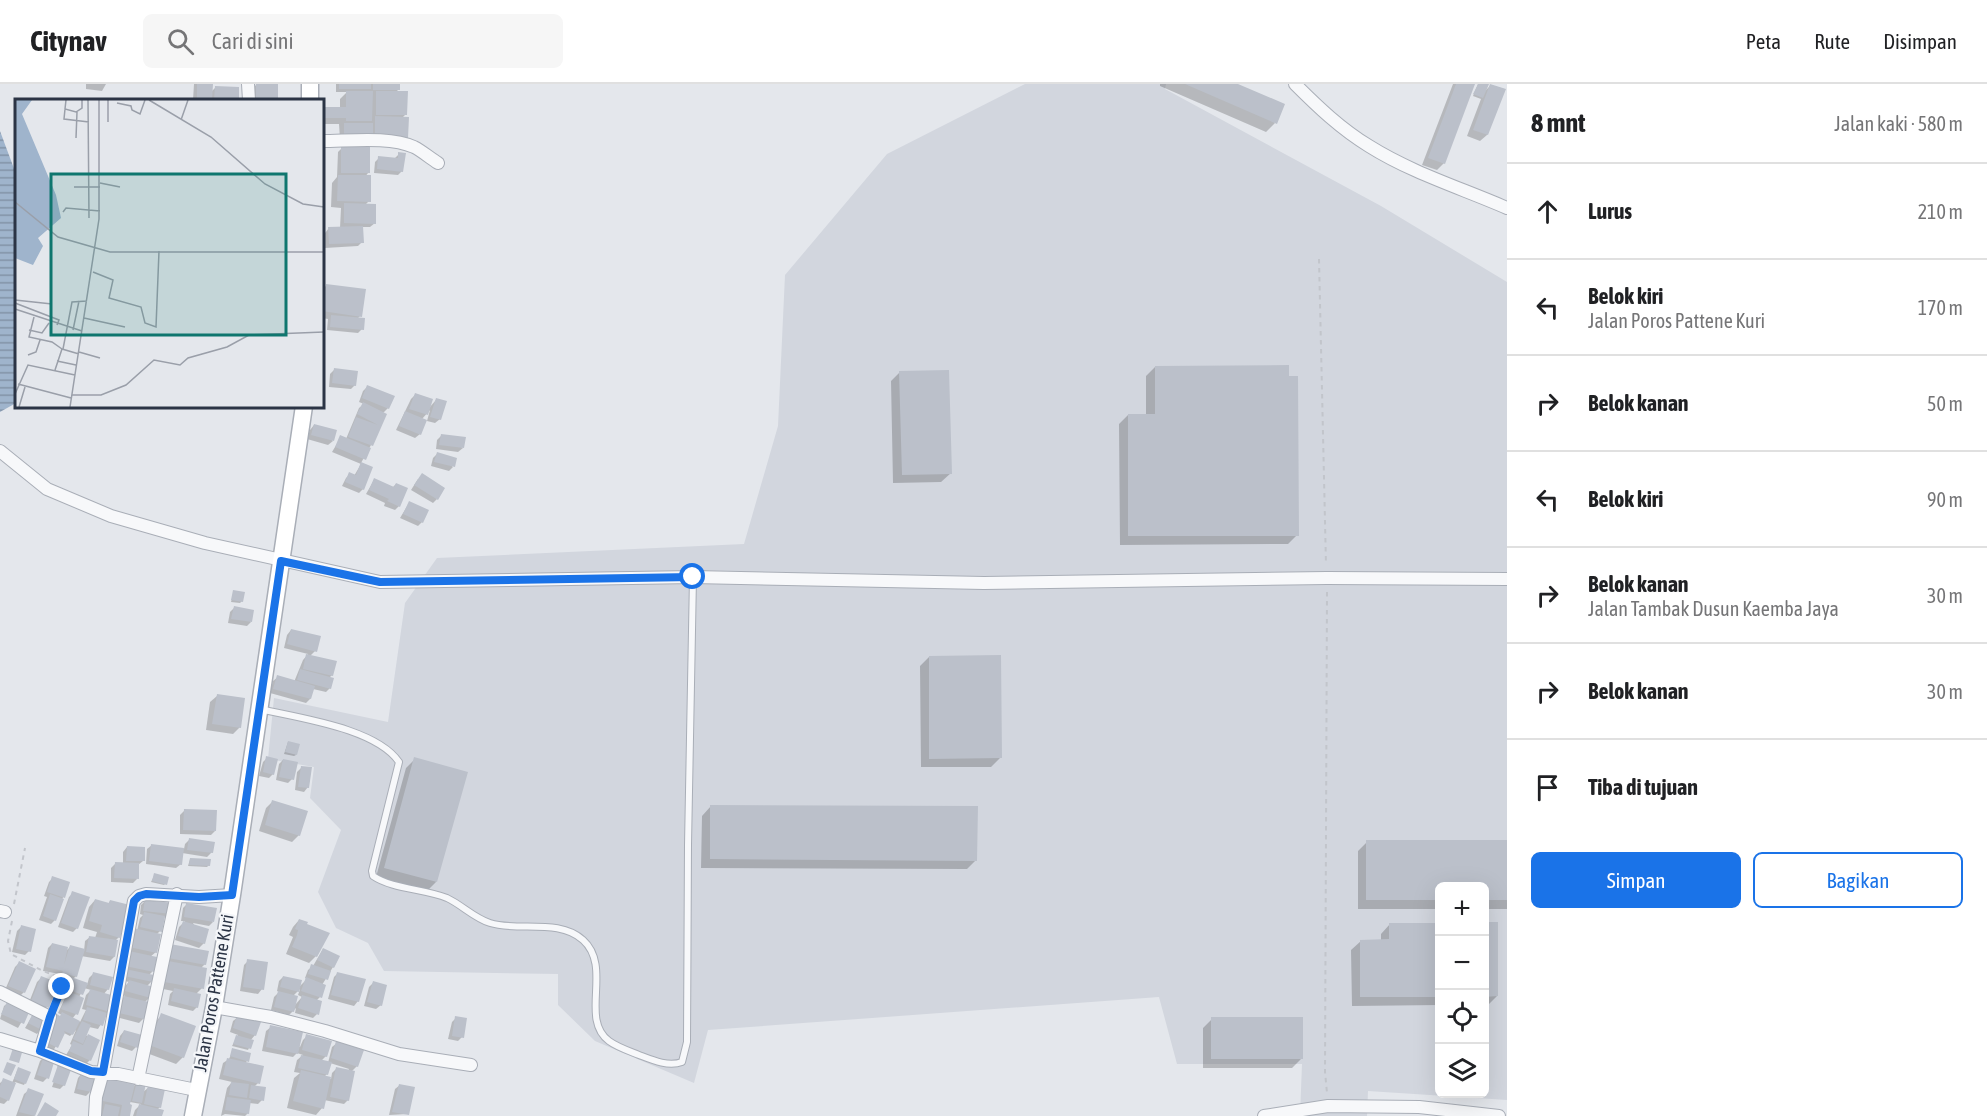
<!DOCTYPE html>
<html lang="id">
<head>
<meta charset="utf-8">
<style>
  body { margin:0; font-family:"Asap Condensed",sans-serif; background:#f6f6f6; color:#202124 }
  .controls { position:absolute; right:18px; bottom:18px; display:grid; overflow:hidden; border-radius:9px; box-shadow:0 6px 24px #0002 }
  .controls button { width:54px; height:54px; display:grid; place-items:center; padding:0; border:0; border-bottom:2px solid #e0e0e0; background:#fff; color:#202124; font:30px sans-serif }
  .stop { position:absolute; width:18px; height:18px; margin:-14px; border:4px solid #1a73e8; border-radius:50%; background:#fff }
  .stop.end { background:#1a73e8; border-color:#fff; box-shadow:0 2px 6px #0008 }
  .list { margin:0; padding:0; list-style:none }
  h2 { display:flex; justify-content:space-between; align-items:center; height:78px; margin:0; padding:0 24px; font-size:26px }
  h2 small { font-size:20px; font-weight:400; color:#757577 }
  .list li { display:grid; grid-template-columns:39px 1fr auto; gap:18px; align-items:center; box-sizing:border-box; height:96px; padding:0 24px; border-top:2px solid #e0e0e0 }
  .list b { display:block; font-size:22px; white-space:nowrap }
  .list p { margin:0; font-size:20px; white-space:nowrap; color:#757577 }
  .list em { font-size:20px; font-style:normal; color:#757577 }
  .actions { display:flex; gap:12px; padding:18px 24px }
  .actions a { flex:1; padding:14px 0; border:2px solid #1a73e8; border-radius:9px; text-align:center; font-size:21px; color:#1a73e8 }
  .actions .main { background:#1a73e8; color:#fff }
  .icon { flex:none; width:33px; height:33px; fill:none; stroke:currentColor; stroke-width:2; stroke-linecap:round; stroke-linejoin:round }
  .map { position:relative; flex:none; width:1507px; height:1032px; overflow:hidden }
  header { display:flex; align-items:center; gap:36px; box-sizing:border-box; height:84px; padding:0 30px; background:#fff; border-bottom:2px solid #e0e0e0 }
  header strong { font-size:28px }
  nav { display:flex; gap:33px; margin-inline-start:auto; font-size:21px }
  .search { width:420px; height:54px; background:#f6f6f6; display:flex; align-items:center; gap:15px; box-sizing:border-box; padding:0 21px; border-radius:9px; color:#757577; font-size:22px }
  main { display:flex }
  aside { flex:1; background:#fff }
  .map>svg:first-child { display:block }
  .built { fill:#d2d6de; fill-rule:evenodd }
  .water { fill:url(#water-rules) }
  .shadow { fill:#0003; fill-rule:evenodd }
  .building { fill:#bbc0ca }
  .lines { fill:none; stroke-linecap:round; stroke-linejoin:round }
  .lane-casing { stroke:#a9aeb7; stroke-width:8 }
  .street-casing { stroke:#a9aeb7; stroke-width:14 }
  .secondary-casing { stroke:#a9aeb7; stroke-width:19 }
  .path { stroke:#c2c5cb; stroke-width:2; stroke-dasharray:4.5 4.5; stroke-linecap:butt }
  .lane { stroke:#f7f8fa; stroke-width:6 }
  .street { stroke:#f7f8fa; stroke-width:12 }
  .secondary { stroke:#fff; stroke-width:16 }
  .route { stroke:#1a73e8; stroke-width:8 }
  .labels { text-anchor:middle; stroke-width:4.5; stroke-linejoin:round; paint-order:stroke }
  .street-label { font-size:18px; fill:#2b3445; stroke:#f4f6f9 }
  .inset-road { fill:none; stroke:#9a9fa9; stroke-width:1.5 }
  .view { fill:#0f766e; fill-opacity:0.15; stroke:#0f766e; stroke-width:3 }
  .inset-edge { fill:none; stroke:#2b3445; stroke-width:3 }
</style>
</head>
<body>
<header>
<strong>Citynav</strong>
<div class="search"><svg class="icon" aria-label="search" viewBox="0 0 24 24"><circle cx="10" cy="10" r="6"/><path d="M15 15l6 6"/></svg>Cari di sini</div>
<nav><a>Peta</a><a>Rute</a><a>Disimpan</a></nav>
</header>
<main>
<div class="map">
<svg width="1507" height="1032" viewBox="0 0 1507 1032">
  <defs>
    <pattern id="water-rules" width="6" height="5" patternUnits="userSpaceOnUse" patternTransform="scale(1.5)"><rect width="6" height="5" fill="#9fb4cc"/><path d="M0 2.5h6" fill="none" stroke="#8293a7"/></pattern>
  </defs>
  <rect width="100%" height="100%" fill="#e4e7ec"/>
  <path class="built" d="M1025,0H1166L1165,5L1381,122L1507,198V1016L1368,1007L1367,1032H1300L1302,980H1177L1159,913L708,946L694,999L595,957L558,921V890L384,887L368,859L336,844L318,808L341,746L310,714L314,683L268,675L274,614L388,638L405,519L437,474L744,460L778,342L785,191L887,70ZM1440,802H1484V1010H1440Z"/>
  <path class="water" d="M0,47L16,90V319L0,328Z"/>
  <path class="shadow" d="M86,0H106L102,7L86,5Z
    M194,0H211V8L215,4H238V16H193Z
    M257,0H277V16H250L253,4Z
    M336,0H399V5L395,9L406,30L402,34L407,53L340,55L339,40H322V28L326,25H340V15L347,8H336Z
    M1160,0H1235L1275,39L1266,48L1160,2Z
    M1453,0H1474L1444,79L1437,86L1422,81Z
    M1478,0H1487L1484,8L1491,1L1504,5L1487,51L1480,57L1467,52L1481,15L1473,12Z
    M342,64L368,89L365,93L369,117L365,121L375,139L370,143H361L362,158L358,162L325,164V149L329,144H340L341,124L331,123L332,99L337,93L338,68Z
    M399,70L402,87L398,91L374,89L375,78L379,74L394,75Z
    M327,201L360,232L357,235L362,245L358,249L327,246L328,235L322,234V206Z
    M1155,283L1287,293L1297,451L1288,460L1120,461L1119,340L1128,331H1146V292Z
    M334,286L355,301L351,305L329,303L330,290Z
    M900,288L951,389L941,398L893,399L891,297Z
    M368,302L393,313L388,324L383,329L385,331L371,361L361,379L371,383L363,405L359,409L342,402L346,394L350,390L354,392L361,380L332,368L341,353L346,355L359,324L364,320L359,318L363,307Z
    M415,311L429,324L436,316L440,335L435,339L427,337L430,326L422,335L420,350L415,354L396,346L411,315Z
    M314,341L333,357L328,361L307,355L310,346Z
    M441,352L463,364L458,368L436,365L437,356Z
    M437,370L453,383L449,387L431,382L433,374Z
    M418,395L437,415L433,419L411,406Z
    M374,396L392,404L396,400L399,422L395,426L384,422L385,419L366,410Z
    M409,419L422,438L418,442L400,434Z
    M234,507L242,517L240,519L231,518Z
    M234,524L251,538L247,542L228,539L230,528Z
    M291,546L315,567L310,572L332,591L329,594L330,604L326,608L313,605L310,615L306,619L270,609L273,597L278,593L294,598L303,576L308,570L284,564L287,551Z
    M929,573L1000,674L991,683H921L920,582Z
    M217,612L240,643L233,650L206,646L210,618Z
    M288,658L296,671L294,672L284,670Z
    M267,674L273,690L269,694L259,692L263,678Z
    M415,675L436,798L427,807L376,793L406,684Z
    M283,676L292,695L288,699L276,696L279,680Z
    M302,683L308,703L304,708L295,706L297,688Z
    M273,717L299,751L292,758L259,747L266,724Z
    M711,722L976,776L967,785L701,784L702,732Z
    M184,727L215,747L211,751L180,750V731Z
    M189,756L212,768L207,773L182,769L181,780L176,784L146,780L147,765L152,761L184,765L185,760Z
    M1367,758H1507V825H1484V802H1440V825H1358V767Z
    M127,763L143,777L138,781L137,795L133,799L111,798V784L115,780H123V768Z
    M190,775L209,781L207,783L188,782Z
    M155,790L165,800L164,801L151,798Z
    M53,794L68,799L55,836L51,840L39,836L47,813L44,812L49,798Z
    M73,809L77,844L73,848L58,843L69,813Z
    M95,816L108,820L110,817L119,853L115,857L114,873L110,877L81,872L76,892L73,895L87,901L89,894L93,890L108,905L103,911L109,927L98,945L89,943L85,951L98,957L90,976L86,980L66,971L72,961L70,960L76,946L70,952L64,949L53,967L43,962L62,931L58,929L67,910L63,909L70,896L59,893L60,890L43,887L48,864L52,860L66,867L70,863L84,867L85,857L90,853L95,854L97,848L83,844L89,823ZM84,904L91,906L86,911L82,925L86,926L80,938L72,935L76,930L82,914L79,913Z
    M145,817L172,820L167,834L163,833L160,847L156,851V868L150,873L152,888L148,892L152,893L151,898L146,903L149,914L144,919L143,935L139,939L116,933L120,917L125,912L122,911L125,902L129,898L121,896L122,886L137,847L140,834L143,831L140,830L141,821Z
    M187,820L213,838L209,842L193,839L204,859L199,864L175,856L179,843L185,837H181L183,824Z
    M299,836L316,872L309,879L286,870L293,853L289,851L293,843Z
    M1390,840H1440V921L1352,922L1351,866L1361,857H1381V850Z
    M1484,840L1497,912L1488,921H1484Z
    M21,843L29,867L25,871L12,868L17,847Z
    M323,865L333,883L322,901L320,913L316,917L317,930L313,934L295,929L296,924L289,931L271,926L274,913L279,908L277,907L279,897L283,893L299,903L307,895L305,894L308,886L313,882ZM300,905L298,911L302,913L295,921L293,912Z
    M167,866L205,880L201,884L202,904L196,910L197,923L193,927L168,921L170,910L173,907L158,904Z
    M248,877L262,905L258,910L240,907L244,881Z
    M19,879L24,908L20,912L5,906L15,883Z
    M338,889L358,917L354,922L328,915L334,893Z
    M42,893L47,923L43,927L28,921L37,898Z
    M373,899L381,921L376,925L364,922L369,903Z
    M9,918L28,927L18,944L0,935L4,922Z
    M34,929L41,945L37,950L25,944Z
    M162,931L183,973L176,980L144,968L155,938Z
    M238,933L255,951L250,957H252L248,966L232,962L238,951L230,948L233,937Z
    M456,934L462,953L458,957L448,955L452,938Z
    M1212,935L1301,975L1292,984H1203V944Z
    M271,943L300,963L303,956L307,952L326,972L321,977L328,979L332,963L337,959L357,982L351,988L348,1016L344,1020L324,1016L322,1024L316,1031L287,1024L294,994L300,989L294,988L297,976L303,971L297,969L293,973L262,967L266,947ZM330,979L349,985L348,987L336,985L332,989L331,995L324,993L327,990Z
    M124,947L136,963L132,967L117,962L120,952Z
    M233,966L247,977L245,979L258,999L254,1003L262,1016L258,1020L249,1019L248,1029L245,1032L225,1030L221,1032L227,1004L232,998L219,995L223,979L229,975Z
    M44,973L47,994L43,998L34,995L40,977Z
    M60,980L64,1001L60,1005L52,1003L59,983H57Z
    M17,987L25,999L24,1001L15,998L8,1016L4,1020L0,1019V999L4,996L12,999Z
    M82,989L90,1008L86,1012L74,1009L78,994Z
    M98,997L133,1003L137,999L142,1009L149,1003L160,1023L157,1026L161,1032H133L135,1026L141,1020L130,1018L128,1032H100Z
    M400,1001L407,1030L389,1031L395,1005Z
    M29,1006L42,1011L34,1032H16L24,1010Z"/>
  <path class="building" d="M197,0H213L212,16H197Z
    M256,0H278V16H253V12H256Z
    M339,0H371V5H339Z
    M373,0H400V6H373Z
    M1185,0H1238L1285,20L1277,40Z
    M1456,0H1475L1445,80L1428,74Z
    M1478,0H1489L1483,14L1473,10Z
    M1490,0L1506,5L1488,51L1473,46Z
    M215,2L239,3V16H214Z
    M346,7H373L372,37H346V34H325V23H346Z
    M376,7H408L407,31H376Z
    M375,32L409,33L408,54L375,53Z
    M344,39H373V52H344Z
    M341,63H370V89H341Z
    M398,68L406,69L403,88L377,85L378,72L398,74Z
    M338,91H371V118L337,117Z
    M344,119L376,120V140L344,139Z
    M363,142L364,159L329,160L328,143Z
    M326,200L366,205L362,233L322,227Z
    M331,231L365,234L364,246L330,243Z
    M1289,281V292H1298L1299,452H1128V330H1155V282Z
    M334,284L358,287L356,302L332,299Z
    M949,286L952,390L902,391L899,287Z
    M367,301L395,312L389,325L362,314Z
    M415,309L433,315L428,331L409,325Z
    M436,314L447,317L441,336L430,333Z
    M363,318L387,330L373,362L348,353L356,333L378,341L357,330Z
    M405,327L427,336L421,351L399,342Z
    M314,340L337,346L334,357L311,351Z
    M441,350L466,353L464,364L439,361Z
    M340,351L371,364L366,376L335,363Z
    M437,368L457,374L455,383L434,378Z
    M361,378L373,383L364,406L345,398L349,388L356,391Z
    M422,389L445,404L438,416L414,401Z
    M374,394L394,403L396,399L408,404L400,423L387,417L389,415L369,406Z
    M409,417L429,426L423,439L403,430Z
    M233,506L245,508L243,518L231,516Z
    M234,522L254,526L252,538L231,535Z
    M291,545L321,552L317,568L287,560Z
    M306,570L337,577L333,592L303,585Z
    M1001,571L1002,674L929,675V572Z
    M300,585L334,594L331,605L297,596Z
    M277,591L315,602L311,615L273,605Z
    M217,610L245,614L241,644L212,640Z
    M288,657L300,660L297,671L285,668Z
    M266,672L278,675L274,691L263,688Z
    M414,673L468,688L437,798L384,784Z
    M283,675L298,678L294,696L279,693Z
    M301,682L312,683L309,704L298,703Z
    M272,716L308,727L300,752L265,741Z
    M710,721L978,722L977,777L710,775Z
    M184,725L217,726L216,747L183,746Z
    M189,754L215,758L213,769L187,766Z
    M1366,756H1507V816H1484V802H1440V816H1366Z
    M151,760L184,764L182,781L149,777Z
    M127,762L145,763V777H126Z
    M190,774L211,775L210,782L189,781Z
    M115,778L139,779V795L114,794Z
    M154,789L169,793L167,801L152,797Z
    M52,792L70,798L65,814L47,808Z
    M72,807L90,813L78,845L61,839Z
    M50,810L64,815L56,837L43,832Z
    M95,815L109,819L110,816L130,821L120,854L100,848L102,841L89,837Z
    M145,816L174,819L172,830L143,827Z
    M186,819L217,824L214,838L184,833Z
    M144,828L165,832L162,848L140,843Z
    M299,835L308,838L307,840L330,849L317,873L292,863L297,851L298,846L295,845Z
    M183,837L209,845L205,860L178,852Z
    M1484,838H1498V912L1484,913Z
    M1389,839H1440V913H1360V856L1389,855Z
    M21,841L36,845L31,868L16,865Z
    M133,844L161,850L157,869L129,863Z
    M89,852L118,856L115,873L86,868Z
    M52,859L68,863L64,881L70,861L85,865L77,893L62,889L63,887L46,883Z
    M170,860L209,867L206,881L168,874Z
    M323,864L340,872L334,884L317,876Z
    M129,867L157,873L154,888L125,882Z
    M247,875L268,878L264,906L243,903Z
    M19,877L36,885L25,909L8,902Z
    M168,877L207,884L204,905L164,898Z
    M311,880L331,887L328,896L308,890Z
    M125,885L154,891L153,898L124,892Z
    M93,888L113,893L109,906L90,901Z
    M337,888L366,895L359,918L331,911Z
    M41,892L59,899L49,924L31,917Z
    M283,892L302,896L299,908L280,903Z
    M71,893L88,899L83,911L66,905Z
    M306,893L326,901L322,914L301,907Z
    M129,896L154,903L151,914L125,907Z
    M373,897L387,901L382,922L367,918Z
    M174,904L201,910L198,924L171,917Z
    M90,905L115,912L110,928L86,921Z
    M68,907L84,914L78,931L61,925Z
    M278,907L298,912L294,928L274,923Z
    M302,911L322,917L319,931L298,924Z
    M124,912L149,918L144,935L119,929Z
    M8,916L30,926L24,940L1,930Z
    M87,923L107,929L103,942L83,936Z
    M34,927L48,934L42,946L28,939Z
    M62,928L80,937L73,951L64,947L65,949L58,964L46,958L55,929L60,932Z
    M161,929L196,942L184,974L149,961Z
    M237,931L261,938L256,952L233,944Z
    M455,932L467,934L464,954L452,952Z
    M1211,933H1303V975H1211Z
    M82,937L91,941L83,960L73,955Z
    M270,941L303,948L298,970L266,963Z
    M124,946L142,951L138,964L120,958Z
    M88,950L100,956L91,977L69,967L73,957L83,961Z
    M306,950L332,957L327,973L302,966Z
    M236,951L254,956L251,965L233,960Z
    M336,957L364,966L358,983L331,974Z
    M14,961L23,965L19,979L9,976Z
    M232,964L251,969L249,978L230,972Z
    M301,971L332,978L328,991L298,984Z
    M44,972L55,975L49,995L37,991Z
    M227,974L264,982L260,1000L223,991Z
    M7,978L16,981L11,992L3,988Z
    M59,978L72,983L65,1002L52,998Z
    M18,983L31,988L26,1000L14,995Z
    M336,983L355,987L349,1017L330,1013Z
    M301,986L331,993L324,1025L293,1017Z
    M81,988L96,991L92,1008L77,1005Z
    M105,989L136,996L130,1020L132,1021L130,1032H120L122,1021L98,1016Z
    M3,994L16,999L9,1017L0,1013V1002Z
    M137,997L146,999L142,1019L132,1017Z
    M231,998L249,1000L247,1014L229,1011Z
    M399,1000L415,1003L409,1031L392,1028Z
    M148,1001L165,1005L161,1024L144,1020Z
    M251,1001L266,1003L264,1017L249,1014Z
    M28,1004L44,1010L35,1032L19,1028Z
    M227,1013L251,1016L249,1030L225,1026Z
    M45,1018L59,1027L56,1032H37Z
    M105,1020L120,1023L118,1032H102Z
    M139,1020L164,1026L162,1032H136Z"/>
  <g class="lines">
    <g class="lane-casing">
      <path id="lane" d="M260,625C298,634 376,644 399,678L372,787L373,792C392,805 425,805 447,814C462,821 474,834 490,839C519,848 559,834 583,856C613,883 579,935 609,957C617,963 629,967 639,971C652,976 668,983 682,978L687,958L688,761L693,493"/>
    </g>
    <g class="street-casing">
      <path id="street" d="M248,0L249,16
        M1295,0C1318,23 1341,45 1369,62C1412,89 1461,104 1507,124
        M322,57C349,57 390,52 414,63C422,67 430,74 438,79
        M0,367L47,405L111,432L205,459L380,498L693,493L984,499L1327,494L1507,495
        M0,827L5,828
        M0,908L50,933L40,967
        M214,923L271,933L325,947L399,970L471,981
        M0,955L40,967L91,988L118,990L196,1006
        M138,995L177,810
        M95,1032L96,1013L103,988L134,817L139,812L146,810L199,813L232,811
        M1264,1032L1328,1022L1419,1023L1499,1032"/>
    </g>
    <g class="secondary-casing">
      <path id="secondary" d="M310,0V16
        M193,1032L214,923L232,811L304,322"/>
    </g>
    <path class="path" d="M1319,175L1326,481
      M1327,508L1325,988L1327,1009
      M14,820L25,764
      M12,837L8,857L11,870L41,886L62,895V903L55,920"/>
    <use href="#lane" class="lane"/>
    <use href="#street" class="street"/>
    <use href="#secondary" class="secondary"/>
  </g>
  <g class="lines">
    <path class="route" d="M62,903L50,933L40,967L91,987L103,988L134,817L139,812L146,810L199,813L232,811L281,477L380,498L693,493"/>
  </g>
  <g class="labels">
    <g class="street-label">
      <text transform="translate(214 909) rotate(-80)" y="6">Jalan Poros Pattene Kuri</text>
    </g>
  </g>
  <g transform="translate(15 15)">
    <rect width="309" height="309" fill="#e4e7ec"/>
    <path d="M0,1H17L7,15L41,96L46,119L23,139L28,147L18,166L0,159Z" fill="#9fb4cc"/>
    <path class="inset-road" d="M51,1L50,10L61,13L67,9V1M73,1L74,119M134,1L196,38L250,85L288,105L309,108M102,4L116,7L117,11L125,15L130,1M50,10L49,20L74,23M166,21L173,1M93,23V1M61,39L62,13M85,84L105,88M59,88H85M0,103L43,138L95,153H309M48,113L51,109L85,112M78,173L98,181L94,199L126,208L130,224L141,228L144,152M0,201L37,205M0,204L44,221L42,226M0,210L67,232M19,218L14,238L37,243L47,250M69,219L110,228M14,231L27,234L34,224M58,231L64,202M48,250L57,203L72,202M64,253L85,259M13,256L21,253L25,241M42,262L61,266M40,271L47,250L64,255M3,285L56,299M0,295L13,266L60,276M57,296H86L111,286L139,261L165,266L173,259L212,248L234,236L309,233M4,308L10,288M55,308L84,120V1"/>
    <path class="view" d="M36,75H271V236H36Z"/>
    <rect width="309" height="309" class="inset-edge"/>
  </g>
</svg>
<div class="controls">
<button>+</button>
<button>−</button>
<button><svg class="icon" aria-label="locate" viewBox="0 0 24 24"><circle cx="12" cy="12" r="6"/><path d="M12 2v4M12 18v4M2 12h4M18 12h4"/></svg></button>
<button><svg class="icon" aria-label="layers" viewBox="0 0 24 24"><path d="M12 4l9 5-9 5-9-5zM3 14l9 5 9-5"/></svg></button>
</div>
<div class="stop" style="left:693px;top:493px"></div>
<div class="stop end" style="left:62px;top:903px"></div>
</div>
<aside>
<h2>8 mnt<small>Jalan kaki · 580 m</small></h2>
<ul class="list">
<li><svg class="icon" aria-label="ahead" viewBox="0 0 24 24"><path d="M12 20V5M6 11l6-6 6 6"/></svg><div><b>Lurus</b></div><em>210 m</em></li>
<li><svg class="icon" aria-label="left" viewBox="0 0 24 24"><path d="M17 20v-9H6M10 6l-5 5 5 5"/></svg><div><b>Belok kiri</b><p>Jalan Poros Pattene Kuri</p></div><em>170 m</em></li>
<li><svg class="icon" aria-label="right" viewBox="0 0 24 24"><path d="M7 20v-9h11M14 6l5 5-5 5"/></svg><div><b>Belok kanan</b></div><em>50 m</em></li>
<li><svg class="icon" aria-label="left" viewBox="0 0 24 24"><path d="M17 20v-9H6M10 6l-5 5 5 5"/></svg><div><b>Belok kiri</b></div><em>90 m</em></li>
<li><svg class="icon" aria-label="right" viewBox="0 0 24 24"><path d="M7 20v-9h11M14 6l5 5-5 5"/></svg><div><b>Belok kanan</b><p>Jalan Tambak Dusun Kaemba Jaya</p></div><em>30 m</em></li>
<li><svg class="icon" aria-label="right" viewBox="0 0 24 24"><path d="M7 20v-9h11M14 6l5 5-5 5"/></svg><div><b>Belok kanan</b></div><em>30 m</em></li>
<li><svg class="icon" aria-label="arrive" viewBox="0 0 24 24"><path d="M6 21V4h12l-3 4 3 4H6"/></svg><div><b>Tiba di tujuan</b></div></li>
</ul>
<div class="actions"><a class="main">Simpan</a><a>Bagikan</a></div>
</aside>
</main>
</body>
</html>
